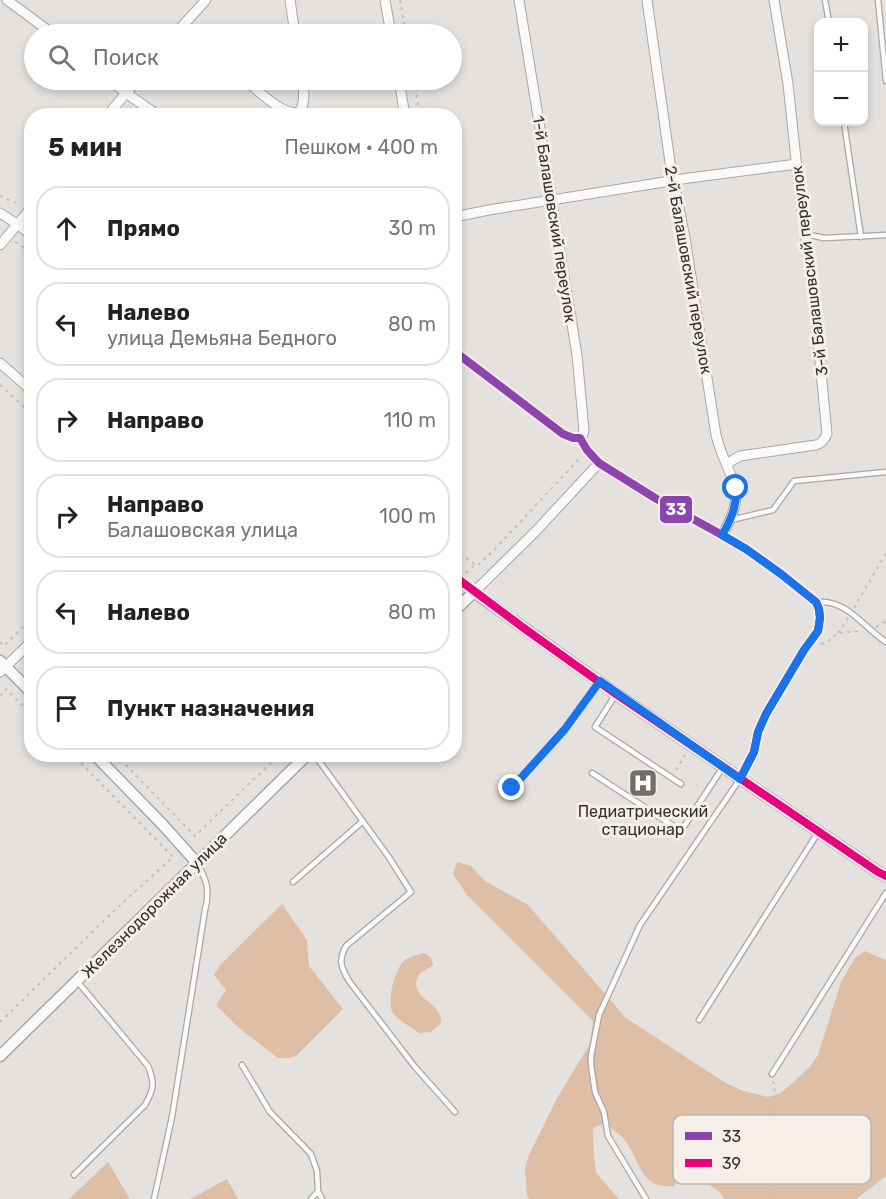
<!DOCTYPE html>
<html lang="ru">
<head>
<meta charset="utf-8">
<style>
  body { margin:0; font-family:Rubik,sans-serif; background:#f2f2f2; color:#222 }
  .controls { position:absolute; right:18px; top:18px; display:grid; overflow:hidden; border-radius:12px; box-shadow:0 3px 9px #0003 }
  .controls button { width:54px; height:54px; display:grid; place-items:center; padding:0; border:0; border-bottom:2px solid #e0e0e0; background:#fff; color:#222; font:30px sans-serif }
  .stop { position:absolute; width:18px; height:18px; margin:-14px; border:4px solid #1a73e8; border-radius:50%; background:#fff }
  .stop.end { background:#1a73e8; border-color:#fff; box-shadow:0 2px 6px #0008 }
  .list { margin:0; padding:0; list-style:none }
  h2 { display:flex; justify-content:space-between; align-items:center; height:78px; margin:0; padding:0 24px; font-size:26px }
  h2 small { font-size:20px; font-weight:400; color:#767676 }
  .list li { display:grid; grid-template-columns:39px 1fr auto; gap:18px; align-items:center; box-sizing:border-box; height:84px; margin:0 12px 12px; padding:0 12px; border:2px solid #e0e0e0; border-radius:24px }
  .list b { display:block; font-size:22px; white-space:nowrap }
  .list p { margin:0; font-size:20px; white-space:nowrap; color:#767676 }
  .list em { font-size:20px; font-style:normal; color:#767676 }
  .icon { flex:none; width:33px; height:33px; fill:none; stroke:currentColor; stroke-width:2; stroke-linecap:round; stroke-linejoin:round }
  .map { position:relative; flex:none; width:886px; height:1199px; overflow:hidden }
  .search { position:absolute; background:#fff; box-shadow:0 3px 9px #0003; left:24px; top:24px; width:438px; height:66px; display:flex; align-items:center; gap:15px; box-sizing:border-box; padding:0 21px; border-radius:33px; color:#767676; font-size:22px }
  .panel { position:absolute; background:#fff; box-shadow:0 3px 9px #0003; left:24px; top:108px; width:438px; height:654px; border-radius:24px }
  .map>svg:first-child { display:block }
  .green { fill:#debea5 }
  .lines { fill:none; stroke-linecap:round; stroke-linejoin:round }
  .service-casing { stroke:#a9a6a4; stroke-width:7 }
  .minor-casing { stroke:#a9a6a4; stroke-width:11 }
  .tertiary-casing { stroke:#a9a6a4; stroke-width:13 }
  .path { stroke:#c2c0bf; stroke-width:2; stroke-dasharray:3 4.5; stroke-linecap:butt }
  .service { stroke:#fbfafa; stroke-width:4.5 }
  .minor { stroke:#fbfafa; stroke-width:9 }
  .tertiary { stroke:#fbfafa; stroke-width:10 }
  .bus-1-casing { stroke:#f6eee8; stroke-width:12 }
  .bus-2-casing { stroke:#f6eee8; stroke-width:12 }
  .bus-1 { stroke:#8e44ad; stroke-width:8 }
  .bus-2 { stroke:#e5007d; stroke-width:8 }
  .route { stroke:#1a73e8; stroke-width:8 }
  .labels { text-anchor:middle; stroke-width:6; stroke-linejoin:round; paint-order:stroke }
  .street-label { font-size:16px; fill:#33302e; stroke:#f6eee8 }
  .poi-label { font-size:16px; fill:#33302e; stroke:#f6eee8 }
  .key { fill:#f6eee8; stroke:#bcb5b0; stroke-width:1.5 }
  .key-label { font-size:16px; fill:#33302e }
  .line-badge { stroke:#f6eee8; stroke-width:2 }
  .badge-label { font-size:16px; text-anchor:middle; font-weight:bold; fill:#fff }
</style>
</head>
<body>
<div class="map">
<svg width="886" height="1199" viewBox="0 0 886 1199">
  <rect width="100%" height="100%" fill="#e5e1de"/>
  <path class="green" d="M457,862L471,866L485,881L528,905L626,1018L724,1082L743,1091L768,1097L781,1093L810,1067L818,1055L841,982L855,958L865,951L886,960V1176L856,1199H724L719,1191L694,1174L682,1176L674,1186C639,1190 641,1159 623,1138C617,1132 611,1128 604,1124L593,1128L594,1156L596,1173L619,1199H529L527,1195L525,1169L528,1157L557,1098L590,1044L593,1021L467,895L453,874Z
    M282,904L307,940L309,966L343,1009L296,1056L290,1058H278L239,1028L216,1005L226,990L214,975L220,965Z
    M423,953C429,955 432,958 433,965L419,974C418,977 416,980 416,983C416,1001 442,1003 441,1023L431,1032L419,1033C411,1027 399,1021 393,1013C386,1003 395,967 405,960C409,957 418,955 423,953Z
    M108,1162L130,1199H69Z
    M227,1179L238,1199H190Z"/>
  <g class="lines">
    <g class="service-casing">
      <path id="service" d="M825,0L829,22
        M878,0L886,81
        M844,122L861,237
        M805,234L824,238L886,235
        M731,520L773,510L794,481L886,472
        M816,602C847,599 863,627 886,642
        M616,694L595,727L681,784
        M314,754L388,856L411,892L346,946C338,961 341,967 349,981L415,1067L455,1112
        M592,773L681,831L723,767
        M512,788L565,729L600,681
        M293,882L363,821
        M699,1020L819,831
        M242,1065L270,1112L311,1154L317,1171L318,1191L322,1199
        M772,1074L886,893
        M74,1175L145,1105C154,1089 155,1083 148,1066L77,981
        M154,1199L172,1117L205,910C210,891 207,881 198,864
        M311,1199L318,1191
        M646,1199L608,1136L604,1112L595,1092L591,1065V1056L599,1015L640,925L740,779"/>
    </g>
    <g class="minor-casing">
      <path id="minor" d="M7,0L53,34
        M290,0L295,34
        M385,0L391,34
        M519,0L577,355L584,430L583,434L580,438
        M647,0L670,162L685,238L716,435C727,480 751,487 722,535
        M175,34L206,0
        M109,80L126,93L159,116
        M245,80C258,90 282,116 299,112C306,103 304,90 302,80
        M399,80L405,116
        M107,116L137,80
        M0,213L17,224L32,235
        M454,217L489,210L689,178L797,164
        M0,245L32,207
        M454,351L563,434L573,438H580L587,450L599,463L655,498L722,535L746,549L781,574L816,602L819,609L820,618L818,631L804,650L766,714L758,732L754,752L740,779
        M0,363L32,391
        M726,464L740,456L816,445C822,443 824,440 827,434L814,300L798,178L788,84L774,0
        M454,576L474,592L536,531L599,463
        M0,672L32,641"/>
    </g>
    <g class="tertiary-casing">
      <path id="tertiary" d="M454,611L474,592L616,694L878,872L886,876
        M0,661L32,693
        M94,754L163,825L197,863
        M0,1056L308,754"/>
    </g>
    <path class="path" d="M400,0L406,34
      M414,80L420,116
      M0,196L21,205
      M15,242L21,245L32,255
      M0,385L32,414
      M454,549L477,566L494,550L581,457
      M466,573L475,565
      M854,608L886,553
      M876,627L886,621
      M838,633L848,618
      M0,642L4,646L32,618
      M821,644L828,641L838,633L860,631
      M32,662L26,667L32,670
      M0,696L6,689L32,715
      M115,754L195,836L280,754
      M676,770L685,755
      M0,1022L117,908L173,857L72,754
      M773,1081C779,1105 767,1128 766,1152C765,1167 771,1184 774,1199"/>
    <use href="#service" class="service"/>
    <use href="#minor" class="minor"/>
    <use href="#tertiary" class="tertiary"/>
    <g class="bus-1-casing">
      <path id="bus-1" d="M454,351L563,434L573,438H580L587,450L599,463L655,498L722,535L746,549L781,574L816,602L819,609L820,618L818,631L804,650L766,714L758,732L754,752L740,779"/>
    </g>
    <g class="bus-2-casing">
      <path id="bus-2" d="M454,576L525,629L616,694L878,872L886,876"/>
    </g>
    <use href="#bus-1" class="bus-1"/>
    <use href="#bus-2" class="bus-2"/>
  </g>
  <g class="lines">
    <path class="route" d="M512,788L565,729L600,681L740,779L754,752L758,732L766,714L804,650L818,631L820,618L819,609L816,602L781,574L746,549L722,535C731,520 737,506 736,488"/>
  </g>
  <defs>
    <g id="hospital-square" transform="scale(1.5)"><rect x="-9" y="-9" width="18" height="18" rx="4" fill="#716e6c" stroke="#f6eee8"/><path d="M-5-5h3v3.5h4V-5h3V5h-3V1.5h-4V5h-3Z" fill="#fff"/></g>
  </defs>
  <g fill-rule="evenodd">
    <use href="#hospital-square" x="643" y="783"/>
  </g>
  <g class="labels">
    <g class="street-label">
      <text transform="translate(555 219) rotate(81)" y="6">1-й Балашовский переулок</text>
      <text transform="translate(689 270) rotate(80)" y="6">2-й Балашовский переулок</text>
      <text transform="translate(809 271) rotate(-97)" y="6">3-й Балашовский переулок</text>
      <text transform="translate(154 905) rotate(-45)" y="6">Железнодорожная улица</text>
    </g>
    <g class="poi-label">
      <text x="643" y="817">Педиатрический<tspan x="643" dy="18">стационар</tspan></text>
    </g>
  </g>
  <rect x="673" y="1115" width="198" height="69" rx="9" class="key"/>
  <rect x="685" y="1132" width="27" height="8" fill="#8e44ad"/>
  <rect x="685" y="1159" width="27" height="8" fill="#e5007d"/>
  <g class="key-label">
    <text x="722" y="1142">33</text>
    <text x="722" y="1169">39</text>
  </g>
  <rect class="line-badge" x="659" y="495" width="34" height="29" rx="6" fill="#8e44ad"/>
  <g class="badge-label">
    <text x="676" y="515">33</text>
  </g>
</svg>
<div class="controls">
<button>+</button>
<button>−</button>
</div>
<div class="stop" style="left:736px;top:488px"></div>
<div class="stop end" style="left:512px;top:788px"></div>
<div class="search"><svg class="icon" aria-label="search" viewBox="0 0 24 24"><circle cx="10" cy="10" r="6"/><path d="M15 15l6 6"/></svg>Поиск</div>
<section class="panel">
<h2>5 мин<small>Пешком · 400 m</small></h2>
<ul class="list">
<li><svg class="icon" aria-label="ahead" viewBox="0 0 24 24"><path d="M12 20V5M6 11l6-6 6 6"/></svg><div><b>Прямо</b></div><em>30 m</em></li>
<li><svg class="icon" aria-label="left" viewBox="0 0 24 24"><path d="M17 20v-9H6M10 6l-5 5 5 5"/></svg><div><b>Налево</b><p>улица Демьяна Бедного</p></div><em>80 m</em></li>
<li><svg class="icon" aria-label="right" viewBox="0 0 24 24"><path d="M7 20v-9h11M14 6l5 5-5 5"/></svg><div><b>Направо</b></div><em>110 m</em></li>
<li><svg class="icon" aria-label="right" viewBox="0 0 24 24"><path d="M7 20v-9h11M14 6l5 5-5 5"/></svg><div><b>Направо</b><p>Балашовская улица</p></div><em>100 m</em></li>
<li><svg class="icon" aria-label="left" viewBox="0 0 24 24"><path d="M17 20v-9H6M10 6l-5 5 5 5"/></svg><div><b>Налево</b></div><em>80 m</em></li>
<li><svg class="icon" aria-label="arrive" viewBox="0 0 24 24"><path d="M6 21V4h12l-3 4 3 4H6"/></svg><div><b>Пункт назначения</b></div></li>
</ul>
</section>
</div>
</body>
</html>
